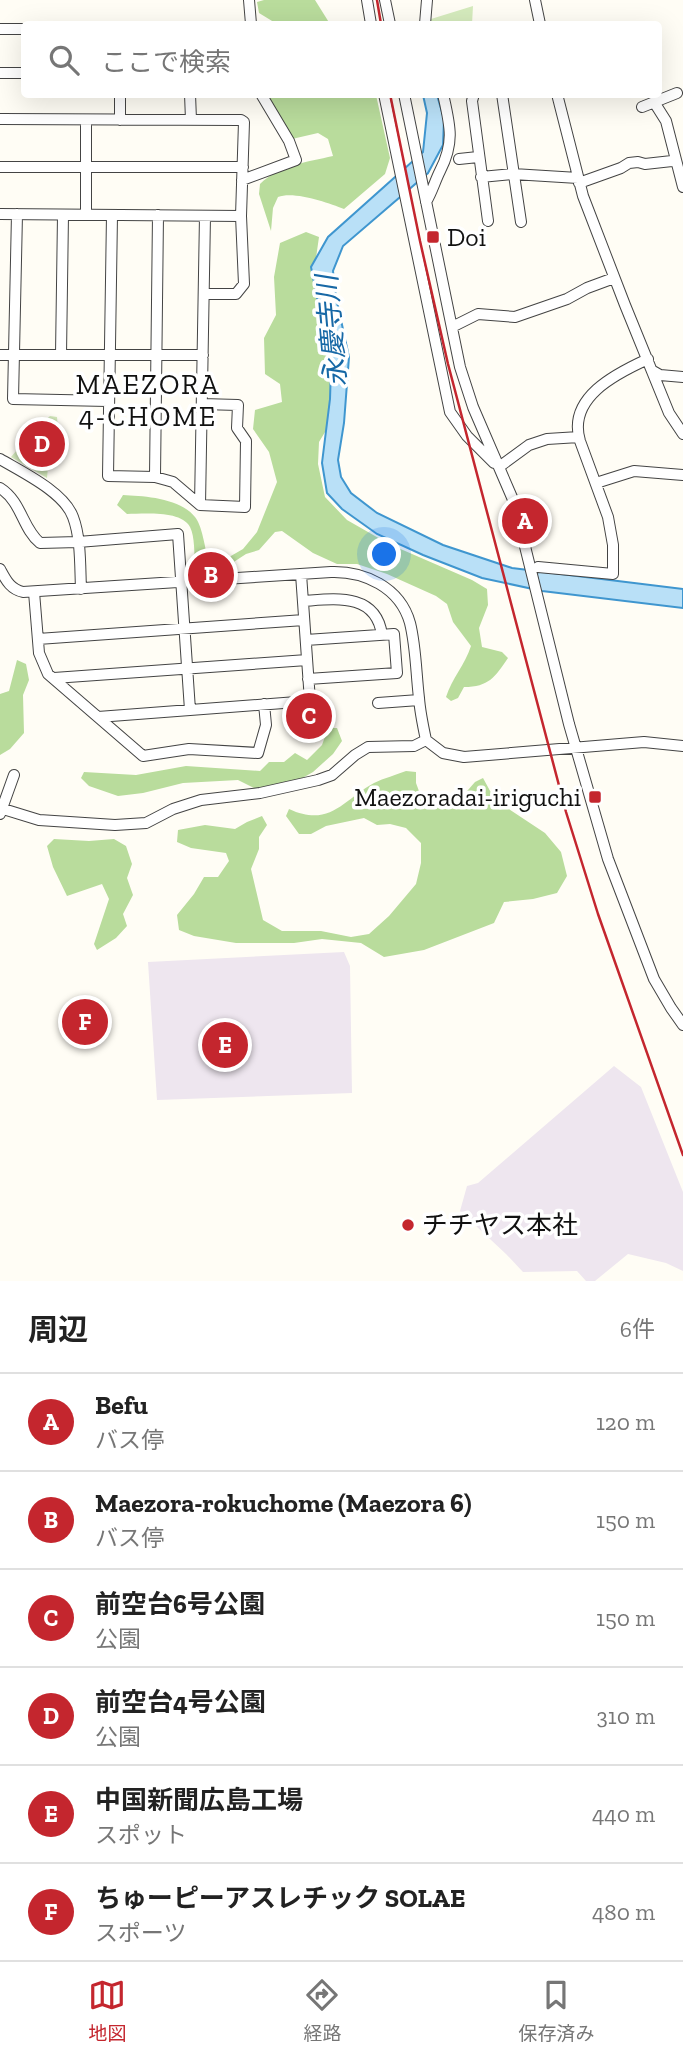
<!DOCTYPE html>
<html lang="ja">
<head>
<meta charset="utf-8">
<style>
  body { margin:0; font-family:"Zilla Slab","Noto Sans JP",serif; background:#f2f2f2; color:#222 }
  .you { position:absolute; left:385px; top:555px; width:24px; height:24px; margin:-18px; border:5px solid #fff; border-radius:50%; background:#1a73e8; box-shadow:0 0 0 10px #1a73e833 }
  .badge { display:grid; place-items:center; width:46px; height:46px; border-radius:50%; background:#c4262e; color:#fff; font-size:23px; font-weight:700 }
  .pin { position:absolute; translate:-50% -50%; border:4px solid #fff; box-shadow:0 2px 7px #0006 }
  .list { margin:0; padding:0; list-style:none }
  h2 { display:flex; justify-content:space-between; align-items:center; height:91px; margin:0; padding:0 28px; font-size:30px }
  h2 small { font-size:23px; font-weight:400; color:#767676 }
  .list li { display:grid; grid-template-columns:46px 1fr auto; gap:21px; align-items:center; box-sizing:border-box; height:98px; padding:0 28px; border-top:2px solid #e0e0e0 }
  .list b { display:block; font-size:26px; white-space:nowrap }
  .list p { margin:0; font-size:23px; white-space:nowrap; color:#767676 }
  .list em { font-size:23px; font-style:normal; color:#767676 }
  .icon { flex:none; width:38px; height:38px; fill:none; stroke:currentColor; stroke-width:2; stroke-linecap:round; stroke-linejoin:round }
  .map { position:relative; flex:none; width:683px; height:1281px; overflow:hidden }
  .search { position:absolute; background:#fff; box-shadow:0 7px 28px #0002; left:21px; right:21px; top:21px; height:77px; display:flex; align-items:center; gap:18px; box-sizing:border-box; padding:0 24px; border-radius:7px; color:#767676; font-size:26px }
  .sheet { height:679px; background:#fff }
  nav { display:flex; justify-content:space-around; align-items:center; box-sizing:border-box; height:98px; border-top:2px solid #e0e0e0; background:#fff; font-size:19px; color:#767676 }
  nav a { display:grid; justify-items:center; gap:4px }
  nav .on { color:#c4262e }
  .map>svg:first-child { display:block }
  .industrial { fill:#eee6ef }
  .green { fill:#d5ebbd }
  .forest { fill:#b9dc9c }
  .water { fill:#b9e0f7; stroke:#3f96cf; stroke-width:2 }
  .lines { fill:none; stroke-linecap:round; stroke-linejoin:round }
  .minor-casing { stroke:#444; stroke-width:12 }
  .minor { stroke:#fff; stroke-width:10 }
  .rail { stroke:#c4262e; stroke-width:2.5 }
  .poi-dot { fill:#c4262e; stroke:#fff; stroke-width:2.5 }
  .labels { text-anchor:middle; stroke-width:7; stroke-linejoin:round; paint-order:stroke }
  .poi-label { font-size:26px; fill:#111; stroke:#fff; text-anchor:start }
  .water-label { font-size:28px; font-style:italic; fill:#1768a6; stroke:#fff }
  .neighbourhood-label { font-size:28px; letter-spacing:2px; fill:#111; stroke:#fff }
</style>
</head>
<body>
<div class="map">
<svg width="683" height="1281" viewBox="0 0 683 1281">
  <rect width="100%" height="100%" fill="#fffdf5"/>
  <path class="industrial" d="M344,952L350,966L352,1093L157,1100L148,962Z
    M614,1066L641,1087L683,1192V1271L666,1263L628,1254L595,1281H586L577,1271L523,1272L506,1254L460,1211L467,1186L478,1183Z"/>
  <path class="green" d="M473,6L472,24H428L431,19Z
    M50,416L57,417L58,430L65,431V437L48,467L47,478L11,457L34,430Z
    M315,704V714H325L326,715L314,728L304,730L294,721L293,706Z"/>
  <path class="forest" d="M264,0H315L330,24H277L259,13L257,2Z
    M266,95H376L390,158L385,174L344,209C328,203 295,191 278,197L273,208L271,231L259,194L260,184C280,165 307,162 333,156L328,139L318,133L292,139Z
    M306,232L319,237L315,265L339,409L319,442L318,464L325,497L347,520L389,544L472,580L487,589L488,605L479,628L482,647L502,652L508,658C495,677 489,687 464,687L458,698L451,701L446,697C452,678 465,665 471,646L453,622L447,604L436,596L387,574L357,564H337L313,553L282,531L275,532L259,550L246,554L220,571H202L195,565C194,554 195,537 190,527C181,510 143,514 127,514L117,505L123,495C144,496 180,498 195,517C202,525 205,548 208,559L217,564L243,549L257,532L277,482L269,452L253,429L255,410L282,402L280,384L265,374L264,338L276,315L274,277L280,243Z
    M17,660L26,664L29,680L23,695L24,733L10,749L0,755V694L9,691Z
    M328,728H337L342,741L333,754L313,772L299,780L256,789L238,780L183,783L143,793L118,796L89,786L81,778L84,772L136,775L186,766L260,771L269,762H284L295,753L307,760L322,745Z
    M406,771L416,772V783L423,802L440,808L461,798L475,782L483,778L495,800L545,833L561,852L567,876L557,893L533,899L504,902L494,923L424,950L384,957L361,943L322,939L294,943H236L194,936L179,930L177,915L194,894L204,877H218L229,861L226,853L191,848L177,842L178,830L205,825L235,829L247,822L262,816L267,825L259,837V849L251,869L263,920L282,931H321L351,937L369,934L389,916L416,884L421,863V843L406,828L390,824L377,825L364,818L326,826L311,834H299L286,816L289,809C330,828 343,800 374,783C384,778 396,775 406,771Z
    M54,839L89,841L114,839L126,846L132,864L127,878L133,895L123,914L127,926L116,938L97,950L94,944L109,899L102,884L67,896L53,867L47,846Z"/>
  <path class="water" d="M423,95H437L444,119L443,145L428,173L343,246L333,271L336,297L349,357L344,423L338,460L341,477L351,493L377,513L443,545L512,568L683,589V608L542,591L482,578L423,555L377,534L342,509L327,493L322,463L330,399L331,369L311,267L328,237L423,152L427,113Z"/>
  <g class="lines">
    <g class="minor-casing">
      <path id="minor" d="M249,0L251,24
        M367,0L371,24
        M385,0L390,24
        M535,0L540,24
        M425,24L427,0
        M0,29H24
        M0,73H24
        M120,94V120
        M190,94L191,120
        M384,94L450,412L467,436L494,463
        M404,94L460,367L473,407L514,502L569,724L608,859L654,979L671,1008L683,1025
        M474,94L472,101L488,221
        M502,94L521,222
        M557,94L583,196L625,305L669,413L683,434
        M654,102L666,121L683,187
        M642,107L677,93
        M0,119L241,120L244,122L241,216L244,284L236,294H204
        M459,159L478,157
        M0,167H243
        M481,177L513,174L578,178
        M242,180L296,160L289,141L261,94
        M579,183L621,168L629,163L638,162L645,164L672,161
        M426,202C432,192 435,181 440,171C455,142 450,125 443,94
        M0,214L241,216
        M17,214L13,399L108,401
        M86,215V120
        M112,215L108,476L155,477L166,480L173,482L200,505L245,507L246,441L237,428L238,405L202,404
        M452,327L478,314L515,317L567,299L587,288L614,278
        M0,355H203
        M61,355L63,215
        M653,371L660,375L683,377
        M0,459C22,472 64,492 73,517C81,538 80,566 81,589
        M499,467L529,445L547,439L579,437
        M155,477L158,215
        M596,483L634,471L683,475
        M0,488C22,502 22,528 40,543L78,542L178,534L190,710
        M200,505L205,216
        M538,567L613,574V545L608,517L580,441C567,398 615,374 648,359
        M0,569C6,580 10,589 23,592L331,572C364,571 400,587 410,623C416,647 416,673 419,698C420,712 423,726 426,740L443,753L464,757L644,742L683,746
        M34,592L39,653L48,674L143,756L189,749L258,753L266,725L264,704
        M303,601C334,599 376,592 382,635
        M38,639L304,620
        M306,640L394,634L397,673L308,679
        M54,678L307,660
        M378,703L419,700
        M98,717L310,701L301,574
        M0,808L39,820L115,825L146,823L173,809L201,800L260,793L318,780L332,775L355,755L368,747L414,746L426,740
        M0,814L14,775"/>
    </g>
    <use href="#minor" class="minor"/>
    <path class="rail" d="M377,0L381,24
      M390,94L420,241L448,364L566,812L598,914L683,1155"/>
  </g>
  <g class="poi-dot">
    <rect x="426" y="230" width="14" height="14" rx="3.5"/>
    <rect x="588" y="790" width="14" height="14" rx="3.5"/>
    <circle cx="408" cy="1225" r="7"/>
  </g>
  <g class="labels">
    <g class="poi-label">
      <text x="447" y="246">Doi</text>
      <text x="581" y="806" text-anchor="end">Maezoradai-iriguchi</text>
      <text x="422" y="1234">チチヤス本社</text>
    </g>
    <g class="water-label">
      <text transform="translate(331 331) rotate(-95)" y="10">永慶寺川</text>
    </g>
    <g class="neighbourhood-label">
      <text x="148" y="394">MAEZORA<tspan x="148" dy="32">4-CHOME</tspan></text>
    </g>
  </g>
</svg>
<div class="you"></div>
<div class="pin badge" style="left:525px;top:521px">A</div>
<div class="pin badge" style="left:211px;top:575px">B</div>
<div class="pin badge" style="left:309px;top:716px">C</div>
<div class="pin badge" style="left:42px;top:444px">D</div>
<div class="pin badge" style="left:225px;top:1045px">E</div>
<div class="pin badge" style="left:85px;top:1022px">F</div>
<div class="search"><svg class="icon" aria-label="search" viewBox="0 0 24 24"><circle cx="10" cy="10" r="6"/><path d="M15 15l6 6"/></svg>ここで検索</div>
</div>
<section class="sheet">
<h2>周辺<small>6件</small></h2>
<ul class="list">
<li><span class="badge">A</span><div><b>Befu</b><p>バス停</p></div><em>120 m</em></li>
<li><span class="badge">B</span><div><b>Maezora-rokuchome (Maezora 6)</b><p>バス停</p></div><em>150 m</em></li>
<li><span class="badge">C</span><div><b>前空台6号公園</b><p>公園</p></div><em>150 m</em></li>
<li><span class="badge">D</span><div><b>前空台4号公園</b><p>公園</p></div><em>310 m</em></li>
<li><span class="badge">E</span><div><b>中国新聞広島工場</b><p>スポット</p></div><em>440 m</em></li>
<li><span class="badge">F</span><div><b>ちゅーピーアスレチック SOLAE</b><p>スポーツ</p></div><em>480 m</em></li>
</ul>
</section>
<nav>
<a class="on"><svg class="icon" aria-label="map" viewBox="0 0 24 24"><path d="M3 6l6-2 6 2 6-2v14l-6 2-6-2-6 2zM9 4v14M15 6v14"/></svg>地図</a>
<a><svg class="icon" aria-label="directions" viewBox="0 0 24 24"><path d="M12 3l9 9-9 9-9-9zM9 14v-3h6M13 9l2 2-2 2"/></svg>経路</a>
<a><svg class="icon" aria-label="saved" viewBox="0 0 24 24"><path d="M7 4h10v16l-5-4-5 4z"/></svg>保存済み</a>
</nav>
</body>
</html>
